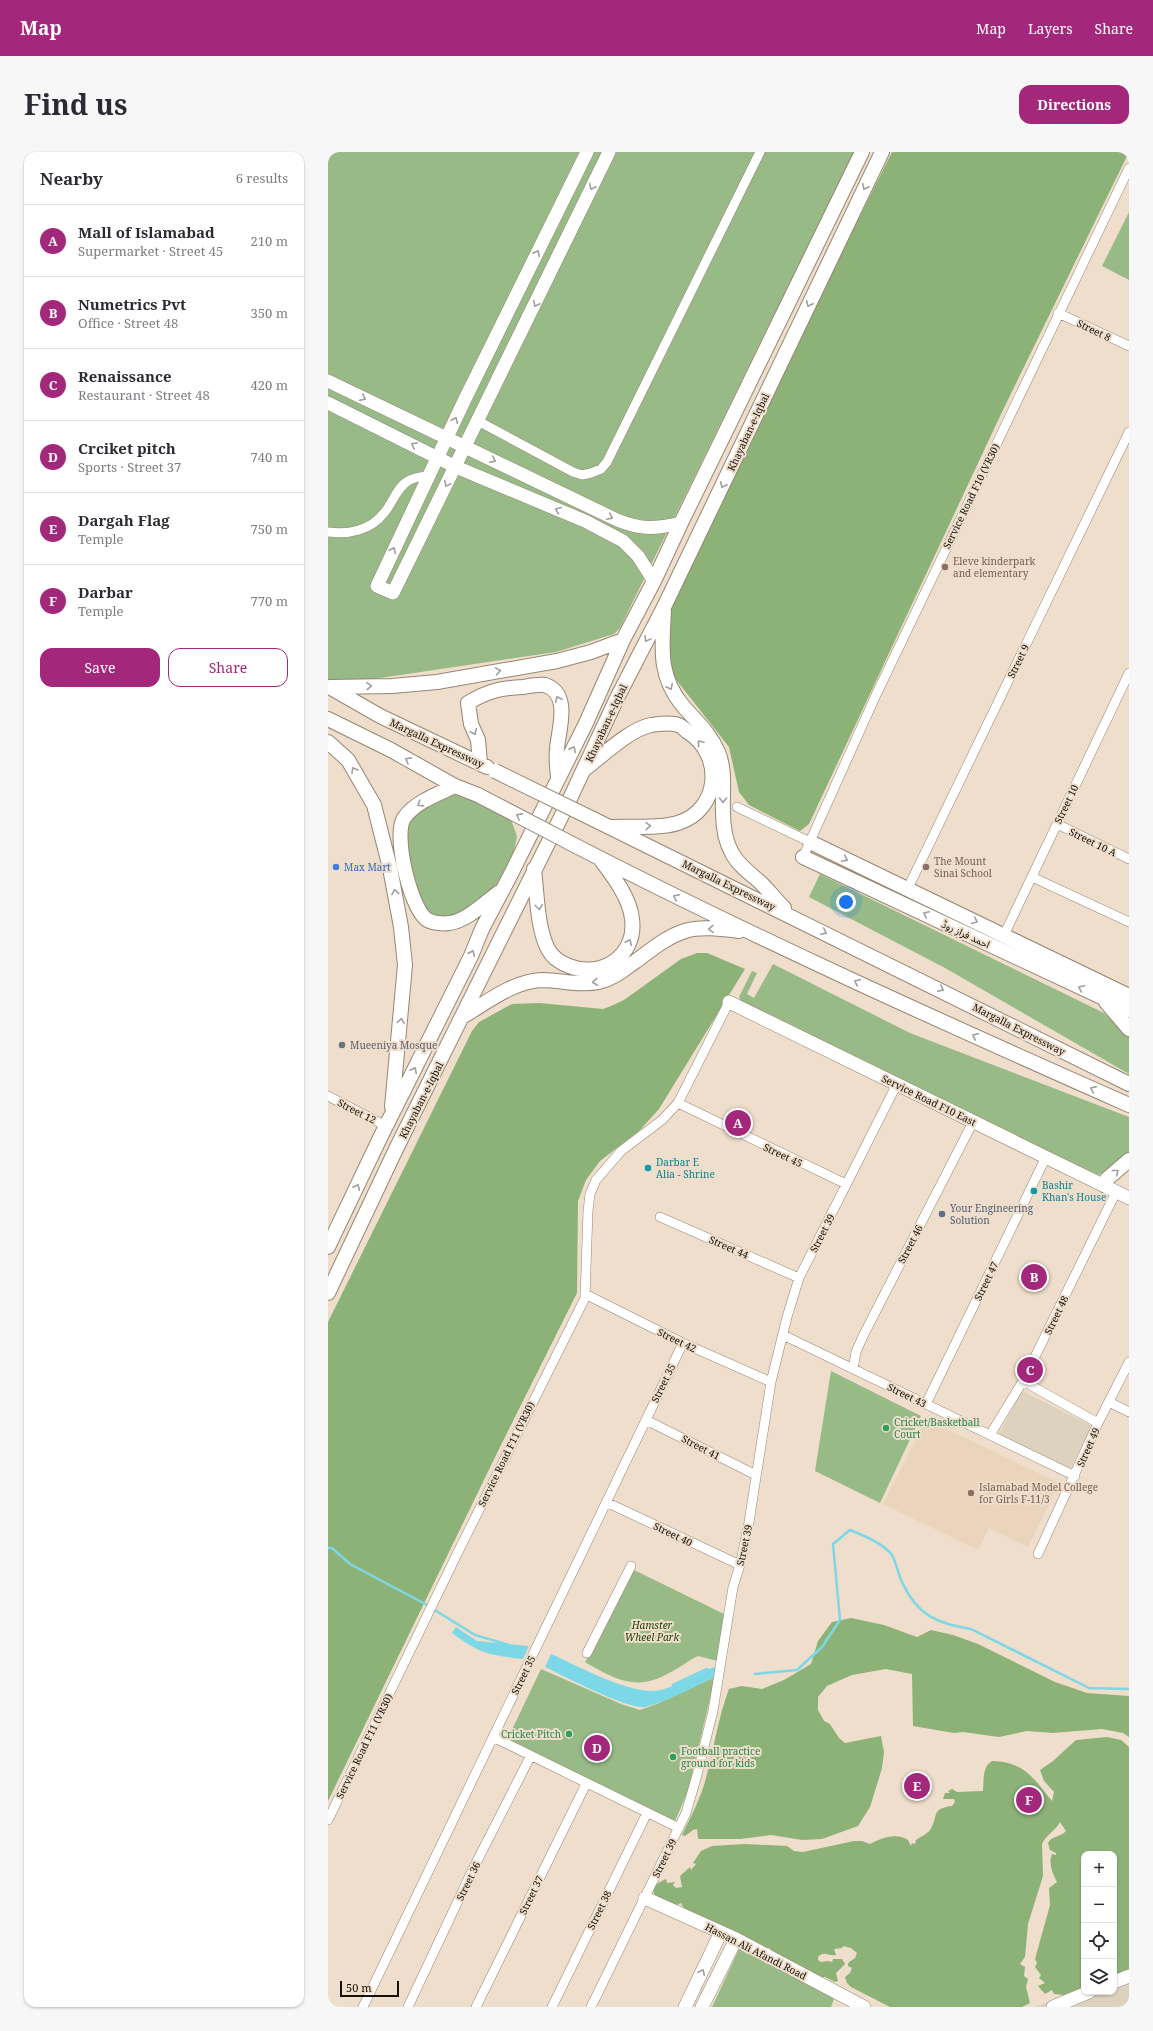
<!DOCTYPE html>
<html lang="en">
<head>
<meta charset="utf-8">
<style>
  body { margin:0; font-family:"Noto Serif","Noto Sans Arabic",serif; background:#f7f7f7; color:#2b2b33 }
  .controls { position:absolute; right:12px; bottom:12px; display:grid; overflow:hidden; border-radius:8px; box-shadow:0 1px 3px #0004 }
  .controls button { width:36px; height:36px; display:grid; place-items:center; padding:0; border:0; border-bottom:1px solid #e1e1e2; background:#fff; color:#2b2b33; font:20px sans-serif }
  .scale { position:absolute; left:12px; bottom:10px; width:59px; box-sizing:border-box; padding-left:4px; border:2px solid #151009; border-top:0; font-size:11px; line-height:14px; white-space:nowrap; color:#151009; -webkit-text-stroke:3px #eedecb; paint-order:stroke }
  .you { position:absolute; left:518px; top:750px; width:14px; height:14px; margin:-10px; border:3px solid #fff; border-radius:50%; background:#1a73e8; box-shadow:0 0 0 6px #1a73e833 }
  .badge { display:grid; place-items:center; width:26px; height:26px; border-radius:50%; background:#a3277a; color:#fff; font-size:13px; font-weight:700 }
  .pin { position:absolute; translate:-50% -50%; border:2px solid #fff; box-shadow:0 1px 4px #0006 }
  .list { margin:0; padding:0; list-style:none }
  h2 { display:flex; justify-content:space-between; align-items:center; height:52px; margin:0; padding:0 16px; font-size:17px }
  h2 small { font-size:13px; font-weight:400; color:#7c7c81 }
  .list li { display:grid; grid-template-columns:26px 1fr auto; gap:12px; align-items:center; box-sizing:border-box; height:72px; padding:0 16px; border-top:1px solid #e1e1e2 }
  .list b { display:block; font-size:15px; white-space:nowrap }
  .list p { margin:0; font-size:13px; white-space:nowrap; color:#7c7c81 }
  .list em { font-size:13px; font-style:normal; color:#7c7c81 }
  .actions { display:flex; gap:8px; padding:12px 16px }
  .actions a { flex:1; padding:9px 0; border:1px solid #a3277a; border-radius:12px; text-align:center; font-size:14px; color:#a3277a }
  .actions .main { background:#a3277a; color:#fff }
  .icon { flex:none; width:22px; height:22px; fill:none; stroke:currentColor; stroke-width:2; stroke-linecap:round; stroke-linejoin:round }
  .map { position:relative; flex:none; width:801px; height:1855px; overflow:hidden; border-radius:12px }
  header { display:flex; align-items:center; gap:24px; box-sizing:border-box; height:56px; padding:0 20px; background:#a3277a; color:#fff }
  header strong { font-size:19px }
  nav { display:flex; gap:22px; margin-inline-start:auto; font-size:14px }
  .intro { display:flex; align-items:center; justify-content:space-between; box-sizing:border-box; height:96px; padding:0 24px }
  h1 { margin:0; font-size:28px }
  .button { padding:10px 18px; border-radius:12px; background:#a3277a; color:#fff; font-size:14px; font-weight:700 }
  main { display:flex; gap:24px; padding:0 24px }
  aside { flex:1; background:#fff; border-radius:12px; box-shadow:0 1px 3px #0004 }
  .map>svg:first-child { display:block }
  .commercial { fill:#dcd2bd }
  .built { fill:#ead4bb }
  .green { fill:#98ba87 }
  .forest { fill:#8cb278 }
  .water { fill:#7cd8e6 }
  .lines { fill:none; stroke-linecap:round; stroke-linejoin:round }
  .stream { stroke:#7cd8e6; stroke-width:2.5 }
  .street-casing { stroke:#958674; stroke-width:10 }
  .secondary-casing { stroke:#958674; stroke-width:14 }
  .primary-casing { stroke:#958674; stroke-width:16 }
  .street { stroke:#fff; stroke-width:9 }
  .secondary { stroke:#fff; stroke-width:13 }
  .primary { stroke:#fff; stroke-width:14 }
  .primary-bridge-casing { stroke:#958674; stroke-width:16; stroke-linecap:butt }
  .primary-bridge { stroke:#fff; stroke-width:14 }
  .oneway { stroke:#a19f9d }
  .education-dot { fill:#8d6e63; stroke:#eedecb; stroke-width:1.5 }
  .shop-dot { fill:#3f7fe0; stroke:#eedecb; stroke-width:1.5 }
  .worship-dot { fill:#6b7280; stroke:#eedecb; stroke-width:1.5 }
  .culture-dot { fill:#0f9aa8; stroke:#eedecb; stroke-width:1.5 }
  .service-dot { fill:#5c6f8a; stroke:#eedecb; stroke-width:1.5 }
  .leisure-dot { fill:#2e9e5b; stroke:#eedecb; stroke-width:1.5 }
  .labels { text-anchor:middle; stroke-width:4; stroke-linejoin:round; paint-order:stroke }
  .street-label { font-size:10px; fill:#151009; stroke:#eedecb }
  .education-label { font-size:10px; fill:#785e54; stroke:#eedecb; text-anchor:start }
  .shop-label { font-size:10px; fill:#366cbe; stroke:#eedecb; text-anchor:start }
  .worship-label { font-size:10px; fill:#5b616d; stroke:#eedecb; text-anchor:start }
  .culture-label { font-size:10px; fill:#0d838f; stroke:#eedecb; text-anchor:start }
  .service-label { font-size:10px; fill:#4e5e75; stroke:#eedecb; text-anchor:start }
  .leisure-label { font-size:10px; fill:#27864d; stroke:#eedecb; text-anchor:start }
  .park-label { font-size:10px; font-style:italic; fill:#204204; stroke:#eedecb }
</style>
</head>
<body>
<header>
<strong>Map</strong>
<nav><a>Map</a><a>Layers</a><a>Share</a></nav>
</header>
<div class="intro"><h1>Find us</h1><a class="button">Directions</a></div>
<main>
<aside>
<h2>Nearby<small>6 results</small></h2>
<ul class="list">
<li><span class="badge">A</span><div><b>Mall of Islamabad</b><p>Supermarket · Street 45</p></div><em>210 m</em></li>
<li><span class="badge">B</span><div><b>Numetrics Pvt</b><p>Office · Street 48</p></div><em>350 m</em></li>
<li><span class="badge">C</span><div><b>Renaissance</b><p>Restaurant · Street 48</p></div><em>420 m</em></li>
<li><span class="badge">D</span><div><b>Crciket pitch</b><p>Sports · Street 37</p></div><em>740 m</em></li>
<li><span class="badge">E</span><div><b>Dargah Flag</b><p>Temple</p></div><em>750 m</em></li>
<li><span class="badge">F</span><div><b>Darbar</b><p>Temple</p></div><em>770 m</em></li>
</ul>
<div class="actions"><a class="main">Save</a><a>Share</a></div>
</aside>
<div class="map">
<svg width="801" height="1855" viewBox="0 0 801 1855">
  <rect width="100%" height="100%" fill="#eedecb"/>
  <path class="commercial" d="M694,1239L764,1274L740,1321L669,1286Z
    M801,1822V1855H706L756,1837V1840H786V1827Z"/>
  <path class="built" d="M598,1267L731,1331L700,1395L661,1376L650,1398L555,1352Z"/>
  <path class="green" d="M0,0H526L292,476L286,482L228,500L5,533L0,530Z
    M801,60V128L774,114Z
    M130,642L182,665L189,684L186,700L168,734L129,763L120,765L101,763C98,759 94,755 92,751C87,736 73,682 80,670C89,655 114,646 130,642Z
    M492,722L776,861L801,884V922L617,816L481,745Z
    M445,812L582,881L801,965V1002L775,1021L770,1023L414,851L411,845L424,819L429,821L419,842L426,846Z
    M503,1219L593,1264L552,1351L487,1319Z
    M304,1417L400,1464L393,1510L370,1504C361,1508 353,1515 343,1520C309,1540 288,1528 257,1510Z
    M213,1517L293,1552L312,1558L329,1552L387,1525L360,1639L347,1669L179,1588Z
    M412,1795L507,1844L503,1855H384Z"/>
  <path class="forest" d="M564,0H801L674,260L481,672L472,679L421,653L411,640L401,595L346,525L342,509L336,455Z
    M369,801H379L417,817L331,957L311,979L272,1009L258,1028L250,1049L249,1141L172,1295L0,1649V1170L144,879L151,870L184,852L211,851L275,857L283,854L296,848L353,807Z
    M523,1466L556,1473L589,1485L603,1478L625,1483L650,1492L727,1530L759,1541L801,1544V1585L795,1581L774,1577L725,1581L699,1579L671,1585L635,1580L626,1581L585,1574L584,1522L558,1517L524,1523L499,1534L490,1545V1558L496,1569L502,1572L511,1586L517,1591L553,1584L556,1600L554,1616L542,1655L530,1674L494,1687L474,1688L443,1683L412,1687H370L369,1677L365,1678L357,1684L354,1683C363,1664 373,1646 378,1626C386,1596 390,1566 401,1537L414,1534L434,1537L456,1528L483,1512L490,1489L504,1470Z
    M779,1585L793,1588L801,1595V1818L786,1823V1702H756V1835L735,1843L726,1842L724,1838L717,1842L710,1834L717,1831L711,1826L713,1823L707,1815L709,1811L707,1807L722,1753L721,1736L729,1730C725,1722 720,1712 724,1702L728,1703V1701L722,1698L720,1691C723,1684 733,1685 738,1679L732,1670C727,1679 718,1683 714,1692L715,1724L700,1772L697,1805L692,1812L697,1815L696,1824L700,1827L698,1835L702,1851L694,1855H562L523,1835L519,1831L517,1825L522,1821L524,1816L520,1814V1811L527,1806L529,1801L523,1796L515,1794L514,1796L506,1797L508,1803C501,1805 496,1798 490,1805V1808L493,1810L500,1809L504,1810L505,1807H514L517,1812L508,1821L510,1829L507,1830L497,1825H488L444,1801L442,1796H438L356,1757L353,1751L349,1753L328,1746C322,1735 328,1732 338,1727L339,1731L347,1730L345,1733L348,1736L354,1735L352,1724L362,1715L363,1718L368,1712L365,1711L373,1699L384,1694L417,1692L459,1694L466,1699L475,1700L526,1689H534L542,1692C552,1686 569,1680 580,1688L583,1694L584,1691L587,1692L588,1688C593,1684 598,1683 602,1678C611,1664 602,1657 624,1654L627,1650L626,1647H615L617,1641H622L620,1639L624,1637L629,1640L655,1639C656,1628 654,1615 664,1609C697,1610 706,1627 724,1649L726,1640L716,1629L712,1618L725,1609L748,1588Z"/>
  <path class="water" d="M128,1475L149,1489L201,1494L195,1507C161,1503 152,1502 124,1481Z
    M223,1502C248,1513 306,1545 333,1538C353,1532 373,1521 392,1512L391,1523C371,1532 337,1551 317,1555C300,1558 236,1524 217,1515Z"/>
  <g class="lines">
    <path class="stream" d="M0,1396H4L22,1412L101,1454
      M105,1457L147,1483L181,1493
      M427,1522L469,1518L494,1495L512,1468L505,1392L522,1378C535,1383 556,1392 564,1403C569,1412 570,1423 575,1432C590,1464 611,1472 643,1477L761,1536L801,1537
      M345,1533L379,1517"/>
    <g class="street-casing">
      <path id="street" d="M730,161L801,194
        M150,269L245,320L254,323L263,321L273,317L279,310L432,0
        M0,380C21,383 43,378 56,361C65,351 68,336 80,329C86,325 95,325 101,323
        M409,655L482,690
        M729,672L801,707
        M475,705L548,543L801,16
        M704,725L801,770
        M579,738L801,280
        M676,783L801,521
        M0,944L58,974
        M350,951L518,1032
        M332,1065L471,1126
        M257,1142L355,1191L443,1230
        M455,1183L747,1324
        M525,1217L528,1200L535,1184L645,970
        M695,1229L770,1271
        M781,1250L801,1260
        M598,1252L718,1005
        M318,1268L428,1323
        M662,1283L695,1229L788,1040
        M278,1350L412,1413
        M710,1402L770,1271L801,1210
        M259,1501L303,1414
        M165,1585L351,1676
        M0,1668L129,1402L257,1146L260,1059L262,1042L268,1028L293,999L334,968L350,951L401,850
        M35,1855L355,1191
        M80,1855L145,1717L202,1605
        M148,1855L258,1632
        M224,1855L319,1661
        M263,1855L358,1661L369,1623L385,1559L405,1435L412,1413L421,1370L443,1230L459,1165L471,1126L569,932"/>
    </g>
    <g class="secondary-casing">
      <path id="secondary" d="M259,0L137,247L49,434L65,441L281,0
        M0,229L289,368C314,378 327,377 353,371
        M0,251L128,315L257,369L295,389L310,404L326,429
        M401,850L801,1046
        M317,1746L408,1787L536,1855
        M786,1830L801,1824
        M357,1855L393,1780
        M374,1855L408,1787
        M725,1855L761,1840"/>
    </g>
    <g class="primary-casing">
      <path id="primary" d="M336,459C334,496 330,524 355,554C368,569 382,581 390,600C398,619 394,640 395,660C395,673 397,689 404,701C410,713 423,722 433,731C441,739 448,748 456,756
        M2,535L64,534L109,530L229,509L263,500L295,488
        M3,536L52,564L159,615
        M0,567L63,598L127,634L150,643
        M0,590L20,608L46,653L62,716L73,775L77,813L64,955
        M152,611L150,588L143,572L140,551C159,539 173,536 195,535C201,534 211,532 217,533C244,542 230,579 229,597C228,606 229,616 230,625
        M257,617C274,604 302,577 323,573C331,572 342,570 350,573C354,574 357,578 360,580C396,603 392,658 350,671C330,677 305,674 284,675
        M127,634C110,642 87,650 76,666C65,683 82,754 98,767C103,771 115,772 121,771C137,770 158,750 170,741
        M265,667L801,932
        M482,690L801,844
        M250,695C431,788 616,871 801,953
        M475,705L801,858
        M206,717C209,741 209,776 220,797C224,805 233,811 241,814C274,827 309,803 304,767C302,746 285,724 273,708
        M778,850L801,877
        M134,865C158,851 185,829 214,828C233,828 252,834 271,830C285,827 296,817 308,809C323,798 338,785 357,779C373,774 394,777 411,779
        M776,1033L779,1027L801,1008
        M0,1095L52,986L143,804L154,777L184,720L258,571L295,488L326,429L353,371L534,0
        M0,1141L69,995L239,653L289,546L336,455L554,0"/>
    </g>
    <use href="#street" class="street"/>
    <use href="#secondary" class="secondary"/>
    <use href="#primary" class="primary"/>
    <g class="primary-bridge-casing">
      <path id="primary-bridge" d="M167,619L265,667
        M150,643L250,695"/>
    </g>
    <use href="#primary-bridge" class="primary-bridge"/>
  </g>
  <defs><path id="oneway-chevron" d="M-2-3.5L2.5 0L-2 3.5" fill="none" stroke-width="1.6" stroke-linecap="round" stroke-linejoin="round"/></defs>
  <g class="oneway">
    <use href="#oneway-chevron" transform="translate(264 35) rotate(116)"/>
    <use href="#oneway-chevron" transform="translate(537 35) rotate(116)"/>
    <use href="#oneway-chevron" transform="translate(209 101) rotate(-64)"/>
    <use href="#oneway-chevron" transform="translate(208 152) rotate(116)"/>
    <use href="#oneway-chevron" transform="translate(481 152) rotate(115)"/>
    <use href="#oneway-chevron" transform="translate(35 246) rotate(26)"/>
    <use href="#oneway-chevron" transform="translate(127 268) rotate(-65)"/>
    <use href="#oneway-chevron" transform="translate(86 293) rotate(-154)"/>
    <use href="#oneway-chevron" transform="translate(165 308) rotate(26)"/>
    <use href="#oneway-chevron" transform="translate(119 332) rotate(116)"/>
    <use href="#oneway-chevron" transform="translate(395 333) rotate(115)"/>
    <use href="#oneway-chevron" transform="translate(230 358) rotate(-157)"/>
    <use href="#oneway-chevron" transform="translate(282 365) rotate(26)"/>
    <use href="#oneway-chevron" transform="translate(65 398) rotate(-64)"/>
    <use href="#oneway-chevron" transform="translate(319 487) rotate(118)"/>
    <use href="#oneway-chevron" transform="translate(170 519) rotate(-10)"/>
    <use href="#oneway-chevron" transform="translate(41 534) rotate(-2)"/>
    <use href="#oneway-chevron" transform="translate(342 535) rotate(63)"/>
    <use href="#oneway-chevron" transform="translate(230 547) rotate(-115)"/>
    <use href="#oneway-chevron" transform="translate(146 580) rotate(64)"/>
    <use href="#oneway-chevron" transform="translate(372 591) rotate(-130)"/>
    <use href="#oneway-chevron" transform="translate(245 597) rotate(-63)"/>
    <use href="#oneway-chevron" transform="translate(80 608) rotate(-151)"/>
    <use href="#oneway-chevron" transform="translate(26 618) rotate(-120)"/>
    <use href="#oneway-chevron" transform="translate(395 648) rotate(90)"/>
    <use href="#oneway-chevron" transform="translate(92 652) rotate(148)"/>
    <use href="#oneway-chevron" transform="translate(191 664) rotate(-152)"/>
    <use href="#oneway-chevron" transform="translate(320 674) rotate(-1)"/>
    <use href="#oneway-chevron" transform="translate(517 707) rotate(26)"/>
    <use href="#oneway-chevron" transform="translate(67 740) rotate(-100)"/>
    <use href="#oneway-chevron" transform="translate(348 745) rotate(-154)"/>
    <use href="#oneway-chevron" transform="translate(211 755) rotate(83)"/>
    <use href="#oneway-chevron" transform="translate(598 762) rotate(-155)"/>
    <use href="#oneway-chevron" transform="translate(647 769) rotate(25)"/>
    <use href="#oneway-chevron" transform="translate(383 777) rotate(178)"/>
    <use href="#oneway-chevron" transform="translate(496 780) rotate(26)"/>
    <use href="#oneway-chevron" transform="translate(301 790) rotate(-64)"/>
    <use href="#oneway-chevron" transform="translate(144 801) rotate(-67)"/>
    <use href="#oneway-chevron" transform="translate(267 830) rotate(174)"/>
    <use href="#oneway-chevron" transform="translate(529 830) rotate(-155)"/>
    <use href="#oneway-chevron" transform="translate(753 836) rotate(-155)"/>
    <use href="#oneway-chevron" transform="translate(613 837) rotate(27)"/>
    <use href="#oneway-chevron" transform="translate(73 869) rotate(-83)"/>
    <use href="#oneway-chevron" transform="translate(647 884) rotate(-155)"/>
    <use href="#oneway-chevron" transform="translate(86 918) rotate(-63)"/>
    <use href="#oneway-chevron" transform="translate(765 937) rotate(-156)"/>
    <use href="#oneway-chevron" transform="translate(788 1020) rotate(-39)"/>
    <use href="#oneway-chevron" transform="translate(29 1035) rotate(-65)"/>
    <use href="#oneway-chevron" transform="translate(374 1820) rotate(-64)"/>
  </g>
  <g class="education-dot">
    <circle cx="617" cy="415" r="4"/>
    <circle cx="598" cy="715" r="4"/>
    <circle cx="643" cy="1341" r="4"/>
  </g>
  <circle class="shop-dot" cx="8" cy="715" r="4"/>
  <circle class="worship-dot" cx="14" cy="893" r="4"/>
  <g class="culture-dot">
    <circle cx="320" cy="1016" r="4"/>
    <circle cx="706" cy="1039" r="4"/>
  </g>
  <circle class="service-dot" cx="614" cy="1062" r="4"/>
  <g class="leisure-dot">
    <circle cx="558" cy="1276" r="4"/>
    <circle cx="241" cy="1582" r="4"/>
    <circle cx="345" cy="1605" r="4"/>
  </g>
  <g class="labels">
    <g class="street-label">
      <text transform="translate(766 178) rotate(26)" y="4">Street 8</text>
      <text transform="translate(420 280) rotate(-65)" y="4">Khayaban-e-Iqbal</text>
      <text transform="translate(643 344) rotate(-64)" y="4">Service Road F10 (VR30)</text>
      <text transform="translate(690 509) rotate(-64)" y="4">Street 9</text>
      <text transform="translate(278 571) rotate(-65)" y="4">Khayaban-e-Iqbal</text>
      <text transform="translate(109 591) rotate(25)" y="4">Margalla Expressway</text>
      <text transform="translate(738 652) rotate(-64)" y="4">Street 10</text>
      <text transform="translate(765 690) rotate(26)" y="4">Street 10 A</text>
      <text transform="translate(401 733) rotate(26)" y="4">Margalla Expressway</text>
      <text transform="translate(638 782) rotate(25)" y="4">احمد فراز روڈ</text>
      <text transform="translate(691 877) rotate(27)" y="4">Margalla Expressway</text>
      <text transform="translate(93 948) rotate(-63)" y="4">Khayaban-e-Iqbal</text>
      <text transform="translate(601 948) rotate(26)" y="4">Service Road F10 East</text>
      <text transform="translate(29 959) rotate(27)" y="4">Street 12</text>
      <text transform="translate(455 1003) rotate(25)" y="4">Street 45</text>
      <text transform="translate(494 1081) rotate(-63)" y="4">Street 39</text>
      <text transform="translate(582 1092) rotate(-63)" y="4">Street 46</text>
      <text transform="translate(401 1095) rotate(24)" y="4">Street 44</text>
      <text transform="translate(658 1129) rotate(-64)" y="4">Street 47</text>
      <text transform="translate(728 1163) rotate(-64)" y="4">Street 48</text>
      <text transform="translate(349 1188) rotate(26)" y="4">Street 42</text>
      <text transform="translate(335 1231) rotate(-64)" y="4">Street 35</text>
      <text transform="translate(579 1243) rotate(26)" y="4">Street 43</text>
      <text transform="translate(373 1295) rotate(27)" y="4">Street 41</text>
      <text transform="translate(760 1295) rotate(-66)" y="4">Street 49</text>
      <text transform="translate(178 1302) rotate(-64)" y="4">Service Road F11 (VR30)</text>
      <text transform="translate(345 1382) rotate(26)" y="4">Street 40</text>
      <text transform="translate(416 1393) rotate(-78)" y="4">Street 39</text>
      <text transform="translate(195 1523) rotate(-64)" y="4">Street 35</text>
      <text transform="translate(36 1594) rotate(-64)" y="4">Service Road F11 (VR30)</text>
      <text transform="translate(336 1706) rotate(-64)" y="4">Street 39</text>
      <text transform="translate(140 1729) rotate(-64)" y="4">Street 36</text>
      <text transform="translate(203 1743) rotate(-64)" y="4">Street 37</text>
      <text transform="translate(271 1758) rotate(-64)" y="4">Street 38</text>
      <text transform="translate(428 1799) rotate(27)" y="4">Hassan Ali Afandi Road</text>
    </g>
    <g class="education-label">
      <text x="625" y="413">Eleve kinderpark<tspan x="625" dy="12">and elementary</tspan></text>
      <text x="606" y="713">The Mount<tspan x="606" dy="12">Sinai School</tspan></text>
      <text x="651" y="1339">Islamabad Model College<tspan x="651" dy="12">for Girls F-11/3</tspan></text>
    </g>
    <g class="shop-label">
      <text x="16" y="719">Max Mart</text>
    </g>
    <g class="worship-label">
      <text x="22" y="897">Mueeniya Mosque</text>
    </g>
    <g class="culture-label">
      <text x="328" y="1014">Darbar E<tspan x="328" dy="12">Alia - Shrine</tspan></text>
      <text x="714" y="1037">Bashir<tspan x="714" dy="12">Khan's House</tspan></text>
    </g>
    <g class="service-label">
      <text x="622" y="1060">Your Engineering<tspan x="622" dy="12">Solution</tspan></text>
    </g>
    <g class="leisure-label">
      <text x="566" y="1274">Cricket/Basketball<tspan x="566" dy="12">Court</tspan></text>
      <text x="233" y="1586" text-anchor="end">Cricket Pitch</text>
      <text x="353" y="1603">Football practice<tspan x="353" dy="12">ground for kids</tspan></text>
    </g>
    <g class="park-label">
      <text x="324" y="1477">Hamster<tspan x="324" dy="12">Wheel Park</tspan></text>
    </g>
  </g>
</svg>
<div class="controls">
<button>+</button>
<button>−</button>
<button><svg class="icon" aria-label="locate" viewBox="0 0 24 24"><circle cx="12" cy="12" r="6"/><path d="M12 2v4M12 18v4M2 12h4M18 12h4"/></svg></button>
<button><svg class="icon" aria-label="layers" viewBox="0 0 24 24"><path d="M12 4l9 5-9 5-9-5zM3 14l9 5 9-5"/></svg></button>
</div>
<div class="scale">50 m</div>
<div class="you"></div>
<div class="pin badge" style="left:410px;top:971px">A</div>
<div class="pin badge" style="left:706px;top:1125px">B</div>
<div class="pin badge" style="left:702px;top:1218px">C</div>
<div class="pin badge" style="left:269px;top:1596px">D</div>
<div class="pin badge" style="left:589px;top:1634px">E</div>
<div class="pin badge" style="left:701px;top:1648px">F</div>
</div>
</main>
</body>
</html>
